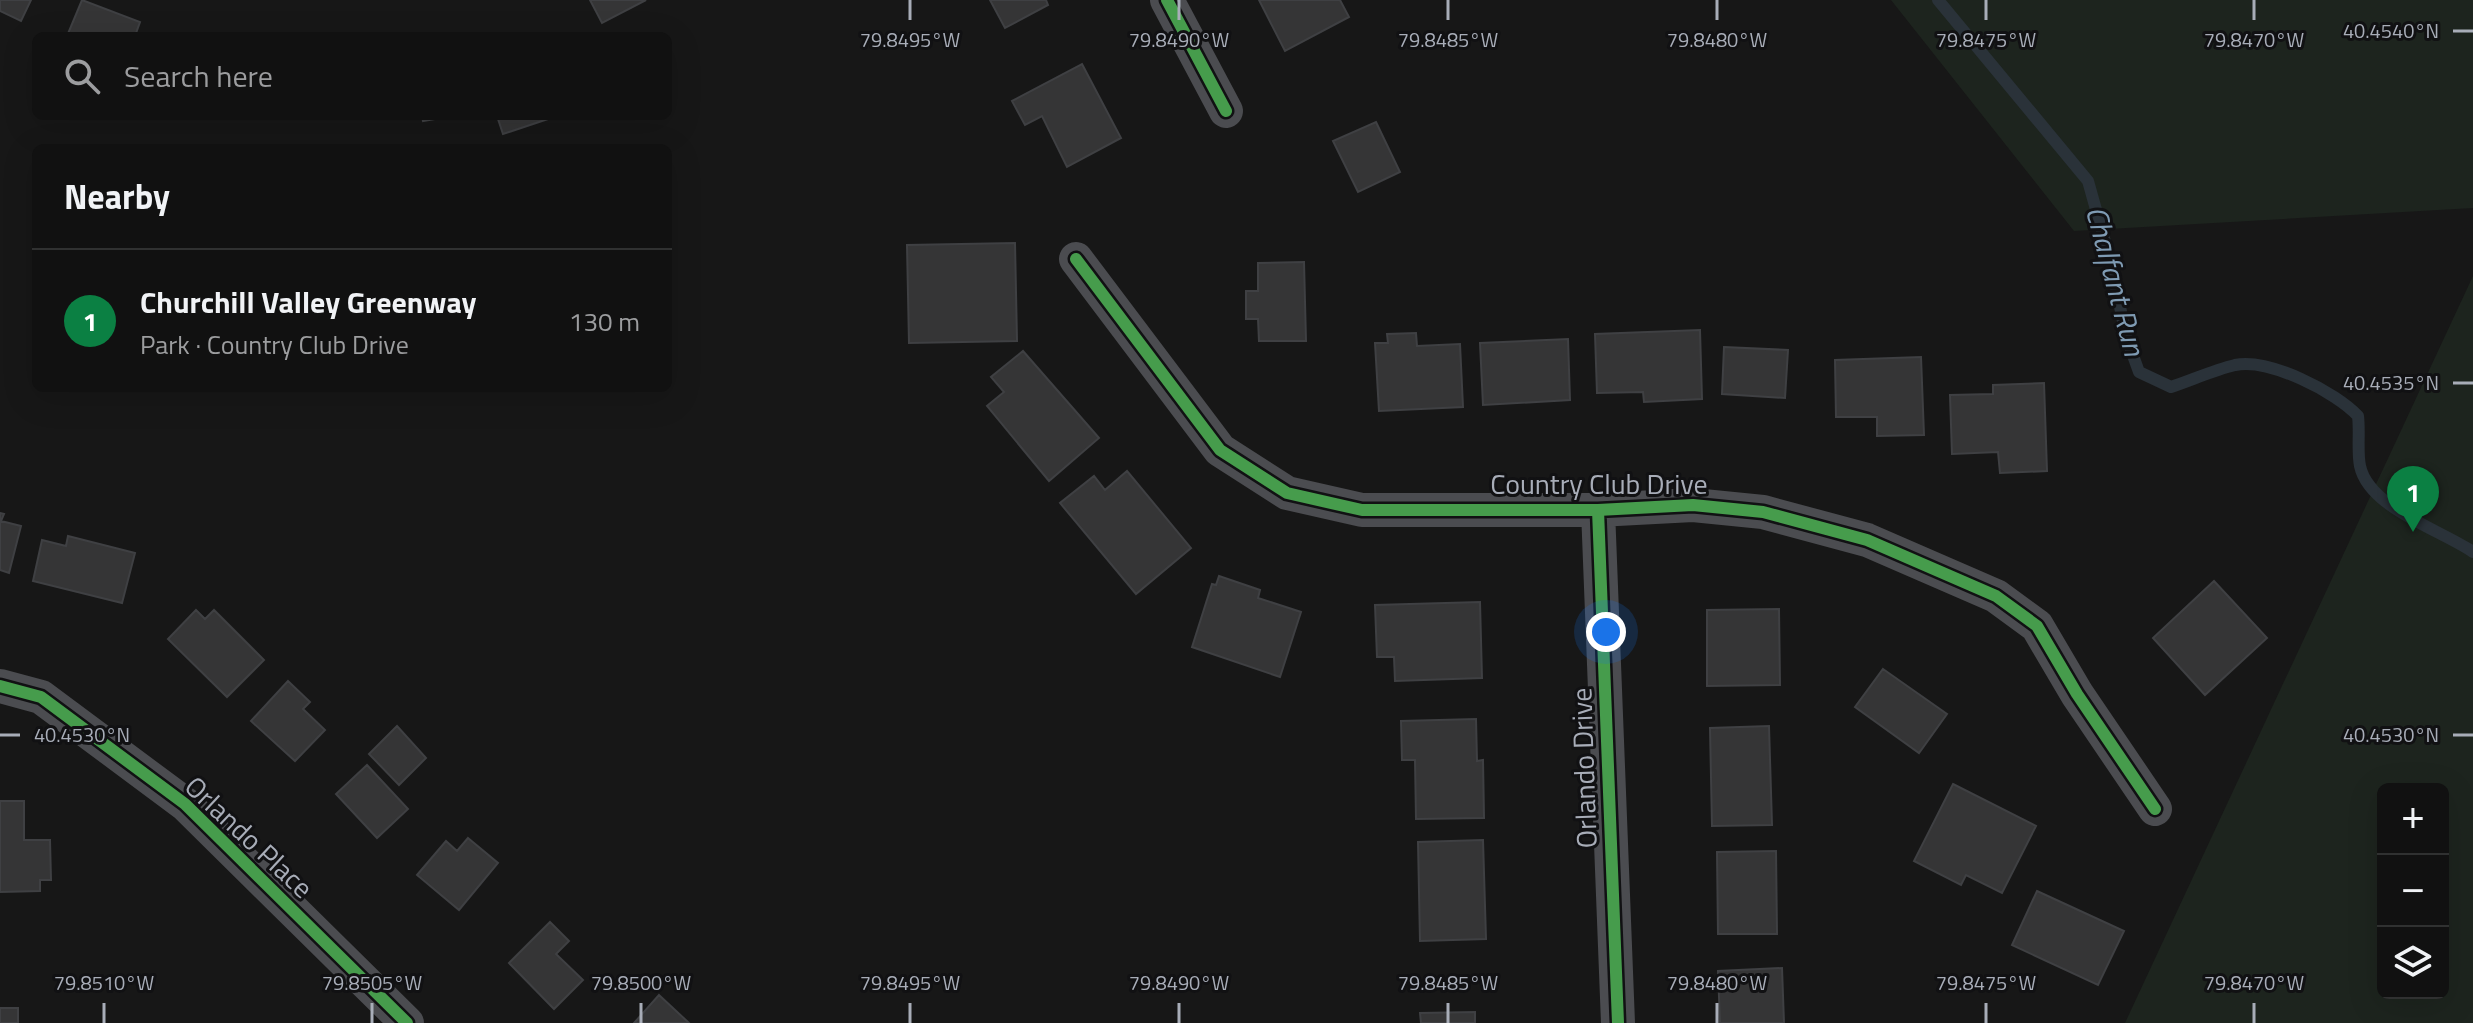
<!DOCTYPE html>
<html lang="en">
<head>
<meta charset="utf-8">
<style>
  body { margin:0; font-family:"Titillium Web",sans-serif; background:#1e1f1f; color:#f1f3f6 }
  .controls { position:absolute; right:24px; bottom:24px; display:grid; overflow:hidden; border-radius:12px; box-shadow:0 8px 32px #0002 }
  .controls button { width:72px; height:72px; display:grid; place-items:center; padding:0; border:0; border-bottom:2px solid #303131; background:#111; color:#f1f3f6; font:40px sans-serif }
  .you { position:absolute; left:1606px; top:632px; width:28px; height:28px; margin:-20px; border:6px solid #fff; border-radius:50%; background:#1a73e8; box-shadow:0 0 0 12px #1a73e833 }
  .badge { display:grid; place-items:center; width:52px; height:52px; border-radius:50%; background:#0b8043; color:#fff; font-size:26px; font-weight:700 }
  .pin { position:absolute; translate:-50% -66px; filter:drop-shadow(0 2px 4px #0008) }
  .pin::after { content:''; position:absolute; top:42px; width:28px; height:24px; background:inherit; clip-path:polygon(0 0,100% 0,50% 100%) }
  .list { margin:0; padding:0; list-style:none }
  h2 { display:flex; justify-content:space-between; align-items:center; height:104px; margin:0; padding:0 32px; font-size:34px }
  h2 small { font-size:26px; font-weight:400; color:#9c9d9f }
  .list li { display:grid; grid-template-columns:52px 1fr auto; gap:24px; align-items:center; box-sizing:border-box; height:144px; padding:0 32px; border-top:2px solid #303131 }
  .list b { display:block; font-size:30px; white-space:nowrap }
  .list p { margin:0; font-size:26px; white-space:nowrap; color:#9c9d9f }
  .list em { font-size:26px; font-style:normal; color:#9c9d9f }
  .icon { flex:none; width:44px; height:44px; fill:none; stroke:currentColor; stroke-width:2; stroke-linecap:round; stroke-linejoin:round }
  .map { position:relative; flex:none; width:2473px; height:1023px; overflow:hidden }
  .search { position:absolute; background:#111; box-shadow:0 8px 32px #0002; left:32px; top:32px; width:640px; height:88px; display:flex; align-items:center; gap:20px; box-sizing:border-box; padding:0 28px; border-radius:12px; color:#9c9d9f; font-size:30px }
  .panel { position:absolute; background:#111; box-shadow:0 8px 32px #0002; left:32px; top:144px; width:640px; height:248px; border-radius:12px }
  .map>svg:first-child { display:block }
  .green { fill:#1d241e; fill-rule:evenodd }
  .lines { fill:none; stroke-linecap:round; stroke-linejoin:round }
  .stream { stroke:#2a3239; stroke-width:12 }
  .building { fill:#353536; stroke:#3f4043; stroke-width:2 }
  .minor { stroke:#4b4c50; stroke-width:34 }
  .cycleway-casing { stroke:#111113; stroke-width:17 }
  .cycleway { stroke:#469c4c; stroke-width:12 }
  .ticks { fill:none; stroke:#a8adb8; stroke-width:3 }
  .labels { text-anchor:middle; stroke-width:6; stroke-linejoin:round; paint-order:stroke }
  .street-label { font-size:28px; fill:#a8adb8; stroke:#111113 }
  .water-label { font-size:30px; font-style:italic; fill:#7f9bb3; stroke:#111113 }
  .ticks-label { font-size:20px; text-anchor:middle; fill:#a8adb8; stroke:#111113; stroke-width:6; stroke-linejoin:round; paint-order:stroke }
</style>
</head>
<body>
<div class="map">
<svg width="2473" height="1023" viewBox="0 0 2473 1023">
  <rect width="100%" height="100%" fill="#171717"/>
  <path class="green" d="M1891,0H2473V208L2074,231Z
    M2473,276V1023H2125ZM2383,789H2443V993H2383Z"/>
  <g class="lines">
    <path class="stream" d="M1938,0L2088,181L2111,263L2126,336L2139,372L2171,387C2192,380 2214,370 2235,365C2269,358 2336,392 2358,416C2360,432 2357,451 2360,466C2369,508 2441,530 2473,552"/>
  </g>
  <path class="building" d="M0,0H31L21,21L0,11Z
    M82,0L140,22L135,36H67Z
    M590,0H646L602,23Z
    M990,0H1046L1048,5L1005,28Z
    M1259,0H1340L1349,17L1285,51Z
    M1082,64L1121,138L1067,167L1042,116L1025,125L1012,101Z
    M422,116H452L423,121Z
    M497,116H557L503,134Z
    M1376,122L1400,172L1358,192L1333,141Z
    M1015,243L1017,341L909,343L907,245Z
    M1304,262L1306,341H1259L1258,319H1246V291H1258V263Z
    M1700,330L1702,399L1644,402L1643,392L1597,393L1595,334Z
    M1416,333L1417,346L1460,344L1463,407L1379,411L1375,343H1388L1387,334Z
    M1568,339L1570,400L1483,405L1480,343Z
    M1724,347L1788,350L1785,398L1722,394Z
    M1023,351L1099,438L1049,481L987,406L1004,392L991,377Z
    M1921,357L1924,435L1877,436V417H1836L1835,360Z
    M2044,383L2047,471L2000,473L1998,452L1952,454L1950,395L1993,394V385Z
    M1127,471L1191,548L1136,594L1060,503L1094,476L1105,490Z
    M0,513L4,514L1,521L21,526L9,573L0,570Z
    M68,536L135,553L122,603L33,581L42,540L66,546Z
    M1219,576L1260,590L1258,598L1301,612L1280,677L1192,647L1212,584L1216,585Z
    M2214,581L2267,638L2205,695L2153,638Z
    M1480,602L1482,678L1395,681L1394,657H1377L1375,605Z
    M1779,609L1780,685L1707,686V610Z
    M196,610L205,619L214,610L264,660L227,697L168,639Z
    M1883,669L1947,714L1919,753L1855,707Z
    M288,681L310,702L303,709L325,730L295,761L251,721Z
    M1476,719L1477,761L1483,760L1484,818L1416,819L1415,760H1402L1401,721Z
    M397,726L426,758L399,785L369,754Z
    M1769,726L1772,825L1712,826L1710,728Z
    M367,765L408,809L377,838L336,794Z
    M1953,784L2036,826L2002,893L1966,875L1961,885L1914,861Z
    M0,801H24V840H50L51,880H40V891L0,892Z
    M468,838L498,863L459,910L417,875L446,841L457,851Z
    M1483,840L1486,939L1420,941L1418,842Z
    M1776,851L1777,934H1718L1717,852Z
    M2037,891L2124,931L2098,985L2012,945Z
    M550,922L569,941L556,954L583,980L554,1009L509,963Z
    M1782,968L1784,1023H1720L1718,971Z
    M659,995L689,1023H634Z
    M0,1008H18V1023H0Z
    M1475,1012V1023H1421L1420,1013Z"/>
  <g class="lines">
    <path class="minor" d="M1167,0L1226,111
      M1076,259L1220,450L1287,493L1362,510H1598L1693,505L1763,512L1867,540L1996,596L2037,626L2077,694L2155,809
      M1598,510L1618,1023
      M0,686L41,697L185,804L407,1023"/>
    <g class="cycleway-casing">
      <path id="cycleway" d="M1167,0L1226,111
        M1076,259L1220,450L1287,493L1362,510H1598L1693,505L1763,512L1867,540L1996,596L2037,626L2077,694L2155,809
        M1598,510L1618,1023
        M0,686L41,697L185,804L407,1023"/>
    </g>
    <use href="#cycleway" class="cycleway"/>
  </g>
  <path class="ticks" d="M910,0V20M1179,0V20M1448,0V20M1717,0V20M1986,0V20M2254,0V20M2453,31H2473M2453,383H2473M0,735H20M2453,735H2473M104,1003V1023M372,1003V1023M641,1003V1023M910,1003V1023M1179,1003V1023M1448,1003V1023M1717,1003V1023M1986,1003V1023M2254,1003V1023"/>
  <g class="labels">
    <g class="street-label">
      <text x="1599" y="494">Country Club Drive</text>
      <text transform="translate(1584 768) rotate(-92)" y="10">Orlando Drive</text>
      <text transform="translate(249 837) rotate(43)" y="10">Orlando Place</text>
    </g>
    <g class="water-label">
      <text transform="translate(2115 281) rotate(75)" y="10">Chalfant Run</text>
    </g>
  </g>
  <g class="ticks-label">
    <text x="2391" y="38">40.4540°N</text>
    <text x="910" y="47">79.8495°W</text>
    <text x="1179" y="47">79.8490°W</text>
    <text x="1448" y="47">79.8485°W</text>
    <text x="1717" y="47">79.8480°W</text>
    <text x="1986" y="47">79.8475°W</text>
    <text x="2254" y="47">79.8470°W</text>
    <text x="2391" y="390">40.4535°N</text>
    <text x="82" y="742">40.4530°N</text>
    <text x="2391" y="742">40.4530°N</text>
    <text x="104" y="990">79.8510°W</text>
    <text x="372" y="990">79.8505°W</text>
    <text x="641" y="990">79.8500°W</text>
    <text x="910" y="990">79.8495°W</text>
    <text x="1179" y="990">79.8490°W</text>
    <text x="1448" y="990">79.8485°W</text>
    <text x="1717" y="990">79.8480°W</text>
    <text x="1986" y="990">79.8475°W</text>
    <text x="2254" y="990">79.8470°W</text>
  </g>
</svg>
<div class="controls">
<button>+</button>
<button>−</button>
<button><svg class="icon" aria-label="layers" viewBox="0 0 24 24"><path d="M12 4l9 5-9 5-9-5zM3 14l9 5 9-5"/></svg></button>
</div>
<div class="you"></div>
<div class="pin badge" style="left:2413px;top:532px">1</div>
<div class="search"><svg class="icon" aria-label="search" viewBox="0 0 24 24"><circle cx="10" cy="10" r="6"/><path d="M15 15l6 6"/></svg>Search here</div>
<section class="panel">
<h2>Nearby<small></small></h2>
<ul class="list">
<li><span class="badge">1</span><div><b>Churchill Valley Greenway</b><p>Park · Country Club Drive</p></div><em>130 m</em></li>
</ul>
</section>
</div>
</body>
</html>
